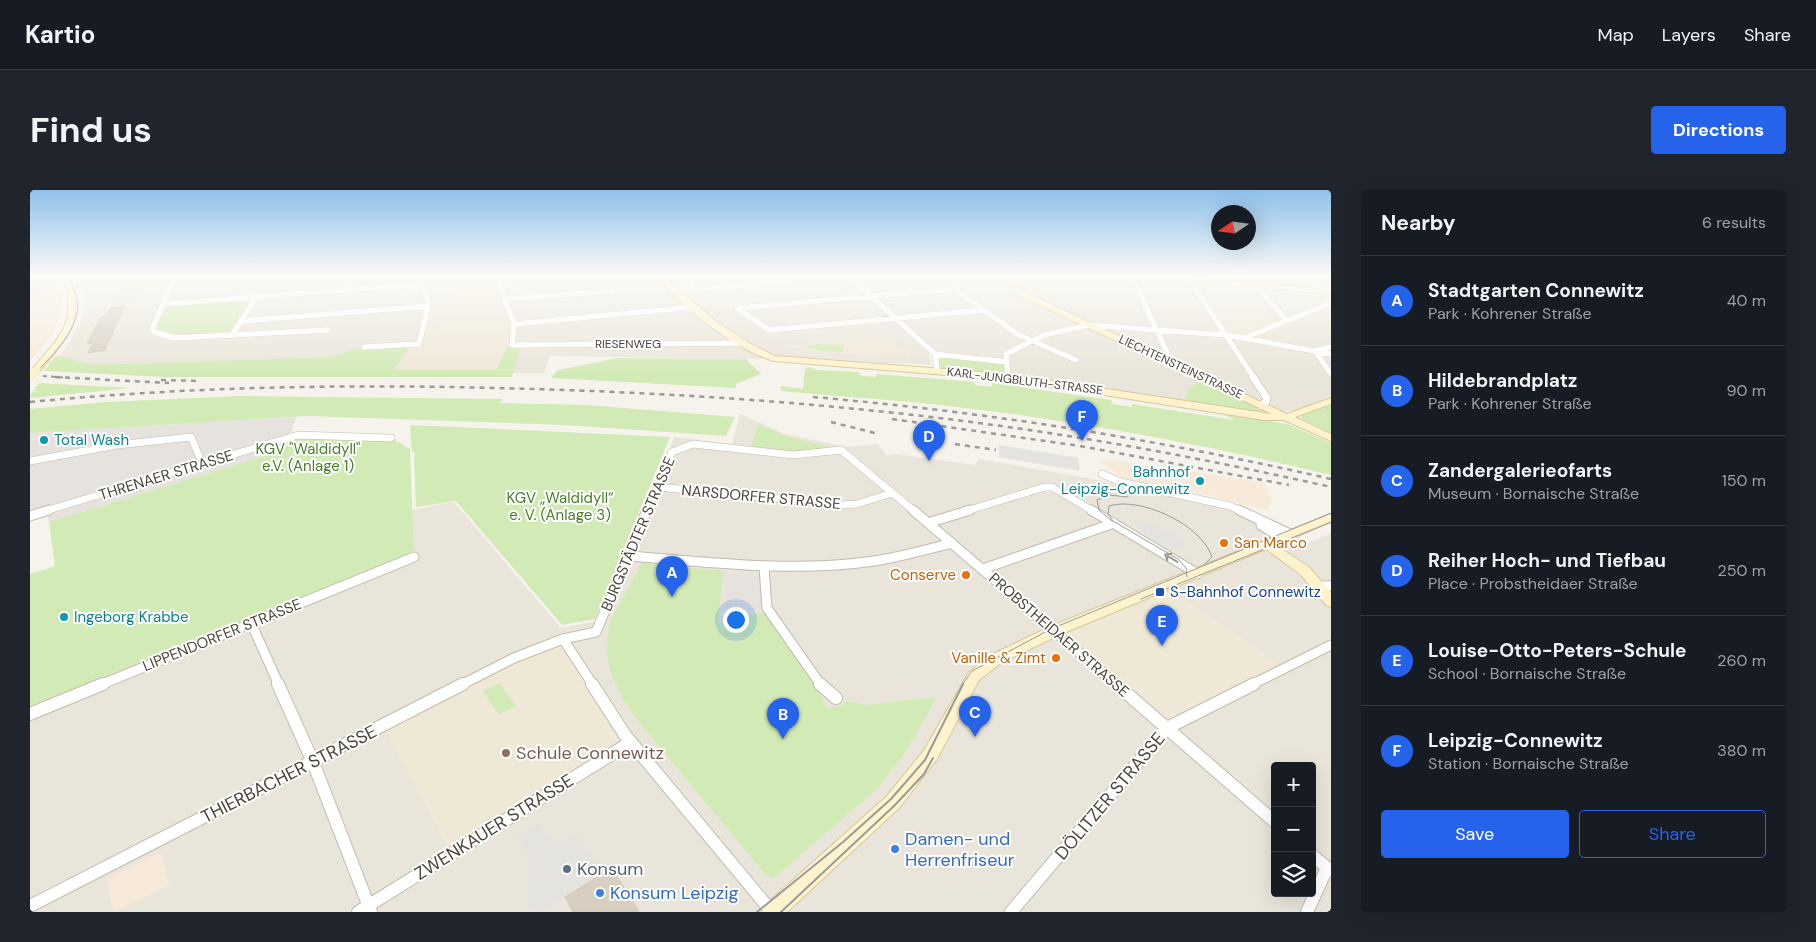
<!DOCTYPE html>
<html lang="en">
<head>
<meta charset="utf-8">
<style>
  body { margin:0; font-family:"DM Sans",sans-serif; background:#20242c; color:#f1f3f6 }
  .controls { position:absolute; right:15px; bottom:15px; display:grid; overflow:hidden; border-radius:5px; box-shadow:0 5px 20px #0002 }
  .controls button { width:45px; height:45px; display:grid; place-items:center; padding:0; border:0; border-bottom:1px solid #363941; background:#171b24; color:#f1f3f6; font:25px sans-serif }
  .compass { position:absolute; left:1181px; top:15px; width:45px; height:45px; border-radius:50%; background:#171b24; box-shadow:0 5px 20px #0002; rotate:257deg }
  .you { position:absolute; left:705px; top:429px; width:18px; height:18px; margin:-12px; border:4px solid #fff; border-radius:50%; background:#1a73e8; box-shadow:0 0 0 8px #1a73e833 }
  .badge { display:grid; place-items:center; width:32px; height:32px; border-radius:50%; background:#2563eb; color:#fff; font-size:16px; font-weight:700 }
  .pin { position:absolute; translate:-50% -41px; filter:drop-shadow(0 1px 2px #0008) }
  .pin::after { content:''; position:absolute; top:26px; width:18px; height:15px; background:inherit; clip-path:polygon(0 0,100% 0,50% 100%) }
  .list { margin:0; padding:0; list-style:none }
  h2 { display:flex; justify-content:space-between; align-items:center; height:65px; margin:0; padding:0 20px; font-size:21px }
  h2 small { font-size:16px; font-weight:400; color:#9ea1a6 }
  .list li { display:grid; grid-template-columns:32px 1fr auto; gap:15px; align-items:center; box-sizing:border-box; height:90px; padding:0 20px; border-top:1px solid #363941 }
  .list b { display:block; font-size:19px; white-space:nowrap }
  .list p { margin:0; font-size:16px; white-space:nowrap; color:#9ea1a6 }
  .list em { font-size:16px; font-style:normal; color:#9ea1a6 }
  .actions { display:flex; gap:10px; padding:15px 20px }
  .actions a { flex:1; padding:11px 0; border:1px solid #2563eb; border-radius:5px; text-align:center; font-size:18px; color:#2563eb }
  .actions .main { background:#2563eb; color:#fff }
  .icon { flex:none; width:28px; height:28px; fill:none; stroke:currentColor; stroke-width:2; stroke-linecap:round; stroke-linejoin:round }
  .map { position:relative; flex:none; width:1301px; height:722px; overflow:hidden; border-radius:5px }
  header { display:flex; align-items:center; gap:30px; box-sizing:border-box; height:70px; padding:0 25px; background:#171b24; border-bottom:1px solid #363941 }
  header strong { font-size:24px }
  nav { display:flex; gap:28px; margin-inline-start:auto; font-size:18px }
  .intro { display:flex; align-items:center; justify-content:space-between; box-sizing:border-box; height:120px; padding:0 30px }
  h1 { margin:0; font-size:35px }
  .button { padding:12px 22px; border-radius:5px; background:#2563eb; color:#fff; font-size:18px; font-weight:700 }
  main { display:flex; gap:30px; padding:0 30px }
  aside { flex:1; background:#171b24; border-radius:5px; box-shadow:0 5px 20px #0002 }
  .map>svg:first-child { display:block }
  .residential { fill:#eae5da; fill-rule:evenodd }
  .commercial { fill:#f7ead8 }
  .industrial { fill:#e6e2dd }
  .education { fill:#efe8d6 }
  .green { fill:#d2eab5 }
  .parking { fill:#e5e3e0 }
  .building { fill:#d8cfc1; stroke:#d3c7b4 }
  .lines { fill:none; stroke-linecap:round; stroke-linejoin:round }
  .street-far3-casing { stroke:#c2bbae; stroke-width:6 }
  .street-far2-casing { stroke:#c2bbae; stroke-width:8 }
  .street-far1-casing { stroke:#c2bbae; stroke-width:11 }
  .street-casing { stroke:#c2bbae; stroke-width:14 }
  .secondary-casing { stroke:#d6c79b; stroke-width:2 }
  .street-far3 { stroke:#fff; stroke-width:5.5 }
  .street-far2 { stroke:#fff; stroke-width:7 }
  .street-far1 { stroke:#fff; stroke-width:9 }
  .street { stroke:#fff; stroke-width:12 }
  .secondary { fill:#fff3cd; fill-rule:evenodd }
  .tram-far1 { stroke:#9a9a9a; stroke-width:1 }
  .tram { stroke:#9a9a9a; stroke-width:2 }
  .rail-far1 { stroke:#9a9a9a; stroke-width:2; stroke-dasharray:4 4; stroke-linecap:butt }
  .rail { stroke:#9a9a9a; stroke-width:2.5; stroke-dasharray:5 5; stroke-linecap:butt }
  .secondary-bridge-casing { stroke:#d6c79b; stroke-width:8; stroke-linecap:butt }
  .secondary-bridge { stroke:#fff3cd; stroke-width:8 }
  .oneway { stroke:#9c9892 }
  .culture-dot { fill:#0f9aa8; stroke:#fff; stroke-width:2 }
  .food-dot { fill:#e8710a; stroke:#fff; stroke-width:2 }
  .transit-dot { fill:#1a4fb4; stroke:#fff; stroke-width:2 }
  .education-dot { fill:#8d6e63; stroke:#fff; stroke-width:2 }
  .shop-dot { fill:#3f7fe0; stroke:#fff; stroke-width:2 }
  .service-dot { fill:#5c6f8a; stroke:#fff; stroke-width:2 }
  .labels { text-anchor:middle; stroke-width:4; stroke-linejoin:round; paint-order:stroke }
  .far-street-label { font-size:12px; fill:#4b4439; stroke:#fff }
  .culture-label { font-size:15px; fill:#0d838f; stroke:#fff; text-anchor:start }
  .park-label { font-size:15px; fill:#4a7f2a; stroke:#fff }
  .street-label { font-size:15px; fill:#4b4439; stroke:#fff }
  .food-label { font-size:15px; fill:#c56008; stroke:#fff; text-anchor:end }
  .transit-label { font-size:15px; fill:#164399; stroke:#fff; text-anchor:start }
  .near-education-label { font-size:18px; fill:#785e54; stroke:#fff; text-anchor:start }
  .near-street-label { font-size:18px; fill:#4b4439; stroke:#fff }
  .near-shop-label { font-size:18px; fill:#366cbe; stroke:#fff; text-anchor:start }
  .near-service-label { font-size:18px; fill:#4e5e75; stroke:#fff; text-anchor:start }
</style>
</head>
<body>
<header>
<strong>Kartio</strong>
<nav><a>Map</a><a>Layers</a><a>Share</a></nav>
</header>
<div class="intro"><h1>Find us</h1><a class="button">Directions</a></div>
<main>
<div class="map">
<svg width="1301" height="722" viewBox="0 0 1301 722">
  <rect width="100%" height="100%" fill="#f6f3ec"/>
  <path class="residential" d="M51,86H1301V207L1269,220L1228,223L980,185L975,171L899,163L901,175L793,170L520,166L514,183H333L20,178L40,152L52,128L55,114Z
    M710,224L755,244L818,257L848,254L857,266L864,264L945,275L949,269L1057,288L1186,314L1213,321L1258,347L1276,354L1301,343V722H0V526L381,320L424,312L531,438L566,431L601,363L644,247L702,254ZM1245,576H1282V703H1245Z"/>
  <path class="commercial" d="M24,86L32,106L31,126L24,142L0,171V87Z
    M1070,268L1129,278L1182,284L1234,293L1242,311L1237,321L1181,306L1094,289L1072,273Z
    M131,662L139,695L84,722L77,689Z"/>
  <path class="industrial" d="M266,227L256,260L19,332L16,319L0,324V243Z
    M698,384L731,386L730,421L695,418Z"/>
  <path class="education" d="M462,87L476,122L479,156H491L492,158L483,179H368L382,156H394L397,139L409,138V128H402V121L420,119V103L401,100L399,90Z
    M1184,122L1229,125L1246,132L1210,145L1200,144Z
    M854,147L863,156L877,157L881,169L781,162L754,156Z
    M1137,396L1255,478L1137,538L1024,441Z
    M533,449L601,552L421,663L353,536Z"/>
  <path class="green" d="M137,86L132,96L99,99L105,88Z
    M1283,86H1301V102L1226,95L1221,91Z
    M227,106L202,145L144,148L124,142L134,114Z
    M381,154L364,180H484L482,187H135L14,181L26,165L63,175L297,167L334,157Z
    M790,154L814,155L813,162L791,161L773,156Z
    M478,156H491L492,158L483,179H467Z
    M905,164L977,172L978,187L907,179Z
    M587,168L716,169L731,184L706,194V198L521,188L528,180Z
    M780,177L787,180L829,182L831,186L846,187L847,184L944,192L945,195L962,197V193L1081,210L1082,214L1102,217V214L1204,230L1191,223L1257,234L1301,253V285C1181,256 1058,233 936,218C874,210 812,207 751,201V196L773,199L775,179Z
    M1172,192L1225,217L1230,222L1156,210C1155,199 1163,196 1172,192Z
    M9,193L101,198L0,208L1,203L8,201H3Z
    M212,206L471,209L473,210L469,213L557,215L705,227L696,246L535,235L279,226L0,243V219L76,212Z
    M1301,214V243L1271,228L1272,225Z
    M728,234L756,246L811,260L778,264L720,260Z
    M380,235L640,247L565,429L532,435L426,311L386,317L384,265L386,264L382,261Z
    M268,245L361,248L380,259L384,367L0,524V384L25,376L19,332L255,260L250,250Z
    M612,373L693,381L688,434L733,422L786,498L797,518L811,516L816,511L837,515L907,507L876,561L848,598L744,688L737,686L613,537L593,509L581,484L577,465L579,433Z
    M469,493L486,516L469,525L453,501Z"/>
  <path class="parking" d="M23,86L16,105L0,107V88Z
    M112,100L106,113L83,116L91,103Z
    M969,255L1048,268L1050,281L969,267Z
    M1115,332L1121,336L1125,334L1156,353L1141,359L1105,337Z
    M509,632L525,656L546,643L574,683L511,722H505L500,716L502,675L487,647Z"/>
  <path class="building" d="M95,116L75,160L58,163L63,153L57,154L71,127L76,126L80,118Z
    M889,244L914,250L910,258L884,252Z
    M582,678L609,722H543L535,707Z"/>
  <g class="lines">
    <g class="street-far3-casing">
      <path id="street-far3" d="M146,86L122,139L124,142L144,148L298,140
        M466,86L484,134L482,155L714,153
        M658,86L666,98
        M819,86L905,164L907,179
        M1102,86L1138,165L1131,168
        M1264,86L1301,100
        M467,88L496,86
        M1159,89L1224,188
        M1226,95L1256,130
        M924,99L954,120L739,140L707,118Z
        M643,101L822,86
        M476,109L583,101
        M134,114L395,94
        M954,120L987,144L1046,170
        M212,131L398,116
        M484,134L664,117
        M202,145L227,106
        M1214,148L1301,113
        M334,157L389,154L398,116L393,86
        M1301,157L1285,161L1301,184
        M905,164L977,172
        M978,187L976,164L1014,145L1059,135L1196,145L1301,164"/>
    </g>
    <g class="street-far2-casing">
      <path id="street-far2" d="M1223,187L1237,208L1236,212L1231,215
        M0,271L87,255L161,247L172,273
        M1072,284L1091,292L1200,316L1211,321
        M628,297L812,315L827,314L862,303
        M15,321L268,245L361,248
        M617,321L642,262L663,254L763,265L811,260L884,321
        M936,321L1015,297H1022L1063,321"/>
    </g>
    <g class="street-far1-casing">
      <path id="street-far1" d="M883,320L1087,495
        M1061,320L1168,384
        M1209,320L1262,345
        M0,326L19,320
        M898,333L940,320
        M1231,335L1253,349
        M599,366C680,372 763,383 844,371C870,367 896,360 922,353
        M734,377L737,418L791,495
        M953,379L1084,333
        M1287,396H1301
        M221,433L249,495
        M533,449L566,442L617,320
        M70,495L384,367
        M431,495L484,468L533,449L563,495
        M1221,495L1301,455"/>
    </g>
    <g class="street-casing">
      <path id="street" d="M248,494L283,572L341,722
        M562,494L595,545L742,722
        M790,494L806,508
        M1086,494L1245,632
        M0,524L73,494
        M1282,665L1301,681
        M0,716L433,494
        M328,722L601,552
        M981,722L1137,538L1224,494
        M1277,722L1297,678"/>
    </g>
    <g class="secondary-casing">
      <path id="secondary" d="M33,86H39C56,133 37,147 9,182H3V178C32,144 47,133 33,86Z
        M626,86H633L686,131L717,152L745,166L978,184L1242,224L984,103L982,86H988L990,100L1257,224L1301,208V214L1265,227L1301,244V251L1254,230H1234L978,190L744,171C705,160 651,117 626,86Z
        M1121,86H1146L1301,100V104L1124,88Z
        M1301,324V332L1246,355L1280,378L1301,403V417L1296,415L1270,384L1236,359L1029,445L971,473L949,490L907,569L869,618L757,722H732L735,715L857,606L895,559L939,482L961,465L1019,437Z"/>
    </g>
    <use href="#street-far3" class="street-far3"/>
    <use href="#street-far2" class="street-far2"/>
    <use href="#street-far1" class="street-far1"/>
    <use href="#street" class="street"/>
    <use href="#secondary" class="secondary"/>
    <path class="tram-far1" d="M0,189C18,169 47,144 48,115C48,106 42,97 40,89L43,86
      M1082,331L1069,320L1067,310L1079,305L1098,307
      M1157,387L1156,378L1148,369L1083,331L1078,324L1079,316C1111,306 1172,335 1182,367L1175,374
      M1111,409L1301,332
      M932,495L942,481L1021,439L1301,323"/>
    <path class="tram" d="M727,722L813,652L861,609L895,570L933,494
      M751,722L865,615L894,584L903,568"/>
    <path class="rail-far1" d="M13,186L39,188"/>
    <path class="rail" d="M25,187L139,193
      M131,190L171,191
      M783,207C958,222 1130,250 1301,289
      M0,212C155,197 311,194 466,198C637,202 808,213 978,237C1086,252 1194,273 1301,297
      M862,229L1050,256L1259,295
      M801,232L845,243
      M925,254L966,260"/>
    <g class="secondary-bridge-casing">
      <path id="secondary-bridge" d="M0,187L6,180"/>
    </g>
    <use href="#secondary-bridge" class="secondary-bridge"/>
  </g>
  <defs><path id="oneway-shaft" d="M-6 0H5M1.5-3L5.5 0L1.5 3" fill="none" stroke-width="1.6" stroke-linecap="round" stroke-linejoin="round" transform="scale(1.25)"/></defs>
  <use class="oneway" href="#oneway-shaft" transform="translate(1141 368) rotate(-149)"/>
  <linearGradient id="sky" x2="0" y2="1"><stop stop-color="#8fc1ec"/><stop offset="0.46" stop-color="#fbfaf6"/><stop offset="1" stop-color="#fbfaf6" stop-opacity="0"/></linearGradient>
  <rect width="1301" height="187" fill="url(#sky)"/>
  <g class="culture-dot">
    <circle cx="14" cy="250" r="5"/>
    <circle cx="1170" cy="291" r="5"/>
    <circle cx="34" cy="427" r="5"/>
  </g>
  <g class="food-dot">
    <circle cx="1194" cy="353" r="5"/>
    <circle cx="936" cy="385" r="5"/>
    <circle cx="1026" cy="468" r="5"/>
  </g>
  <rect class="transit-dot" x="1125" y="397" width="10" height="10" rx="2.5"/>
  <circle class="education-dot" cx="476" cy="563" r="5"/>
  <g class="shop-dot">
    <circle cx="865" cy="659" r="5"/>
    <circle cx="570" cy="703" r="5"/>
  </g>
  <circle class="service-dot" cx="537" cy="679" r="5"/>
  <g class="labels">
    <g class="far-street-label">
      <text x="598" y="158">RIESENWEG</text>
      <text transform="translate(1151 177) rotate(25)" y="4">LIECHTENSTEINSTRASSE</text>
      <text transform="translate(995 191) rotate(7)" y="4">KARL-JUNGBLUTH-STRASSE</text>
    </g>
    <g class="culture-label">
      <text x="24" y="255">Total Wash</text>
      <text x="1160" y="287" text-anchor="end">Bahnhof<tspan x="1160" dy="17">Leipzig-Connewitz</tspan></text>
      <text x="44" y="432">Ingeborg Krabbe</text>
    </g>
    <g class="park-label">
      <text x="278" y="264">KGV "Waldidyll"<tspan x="278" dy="17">e.V. (Anlage 1)</tspan></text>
      <text x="530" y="313">KGV „Waldidyll“<tspan x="530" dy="17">e. V. (Anlage 3)</tspan></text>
    </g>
    <g class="street-label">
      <text transform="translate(136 285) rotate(-17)" y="5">THRENAER STRASSE</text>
      <text transform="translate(731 307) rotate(5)" y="5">NARSDORFER STRASSE</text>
      <text transform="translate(608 344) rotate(-67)" y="5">BURGSTÄDTER STRASSE</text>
      <text transform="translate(192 445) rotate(-22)" y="5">LIPPENDORFER STRASSE</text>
      <text transform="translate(1029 445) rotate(41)" y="5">PROBSTHEIDAER STRASSE</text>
    </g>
    <g class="food-label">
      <text x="1204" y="358" text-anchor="start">San Marco</text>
      <text x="926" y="390">Conserve</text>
      <text x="1016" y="473">Vanille &amp; Zimt</text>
    </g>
    <g class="transit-label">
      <text x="1140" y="407">S-Bahnhof Connewitz</text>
    </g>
    <g class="near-education-label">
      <text x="486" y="569">Schule Connewitz</text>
    </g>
    <g class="near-street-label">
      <text transform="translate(259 584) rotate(-27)" y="6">THIERBACHER STRASSE</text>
      <text transform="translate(1080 606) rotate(-50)" y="6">DÖLITZER STRASSE</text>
      <text transform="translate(464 637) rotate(-32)" y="6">ZWENKAUER STRASSE</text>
    </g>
    <g class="near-shop-label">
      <text x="875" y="655">Damen- und<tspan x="875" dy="21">Herrenfriseur</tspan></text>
      <text x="580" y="709">Konsum Leipzig</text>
    </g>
    <g class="near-service-label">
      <text x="547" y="685">Konsum</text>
    </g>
  </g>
</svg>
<div class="controls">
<button>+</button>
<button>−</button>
<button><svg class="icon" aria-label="layers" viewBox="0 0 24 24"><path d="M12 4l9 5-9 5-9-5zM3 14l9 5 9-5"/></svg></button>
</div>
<svg class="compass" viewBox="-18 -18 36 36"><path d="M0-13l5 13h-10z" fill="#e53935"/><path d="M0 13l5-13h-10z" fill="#9ea1a6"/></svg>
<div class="you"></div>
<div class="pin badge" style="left:642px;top:407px">A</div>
<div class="pin badge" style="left:753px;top:549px">B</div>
<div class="pin badge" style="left:945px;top:547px">C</div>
<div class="pin badge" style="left:899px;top:271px">D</div>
<div class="pin badge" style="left:1132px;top:456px">E</div>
<div class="pin badge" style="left:1052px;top:251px">F</div>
</div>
<aside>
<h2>Nearby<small>6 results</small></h2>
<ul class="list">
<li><span class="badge">A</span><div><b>Stadtgarten Connewitz</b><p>Park · Kohrener Straße</p></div><em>40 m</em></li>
<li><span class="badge">B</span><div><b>Hildebrandplatz</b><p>Park · Kohrener Straße</p></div><em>90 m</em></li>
<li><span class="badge">C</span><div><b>Zandergalerieofarts</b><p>Museum · Bornaische Straße</p></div><em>150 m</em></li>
<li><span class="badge">D</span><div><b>Reiher Hoch- und Tiefbau</b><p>Place · Probstheidaer Straße</p></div><em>250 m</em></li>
<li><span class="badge">E</span><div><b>Louise-Otto-Peters-Schule</b><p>School · Bornaische Straße</p></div><em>260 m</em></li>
<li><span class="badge">F</span><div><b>Leipzig-Connewitz</b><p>Station · Bornaische Straße</p></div><em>380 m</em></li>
</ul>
<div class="actions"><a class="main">Save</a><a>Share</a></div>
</aside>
</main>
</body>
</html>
